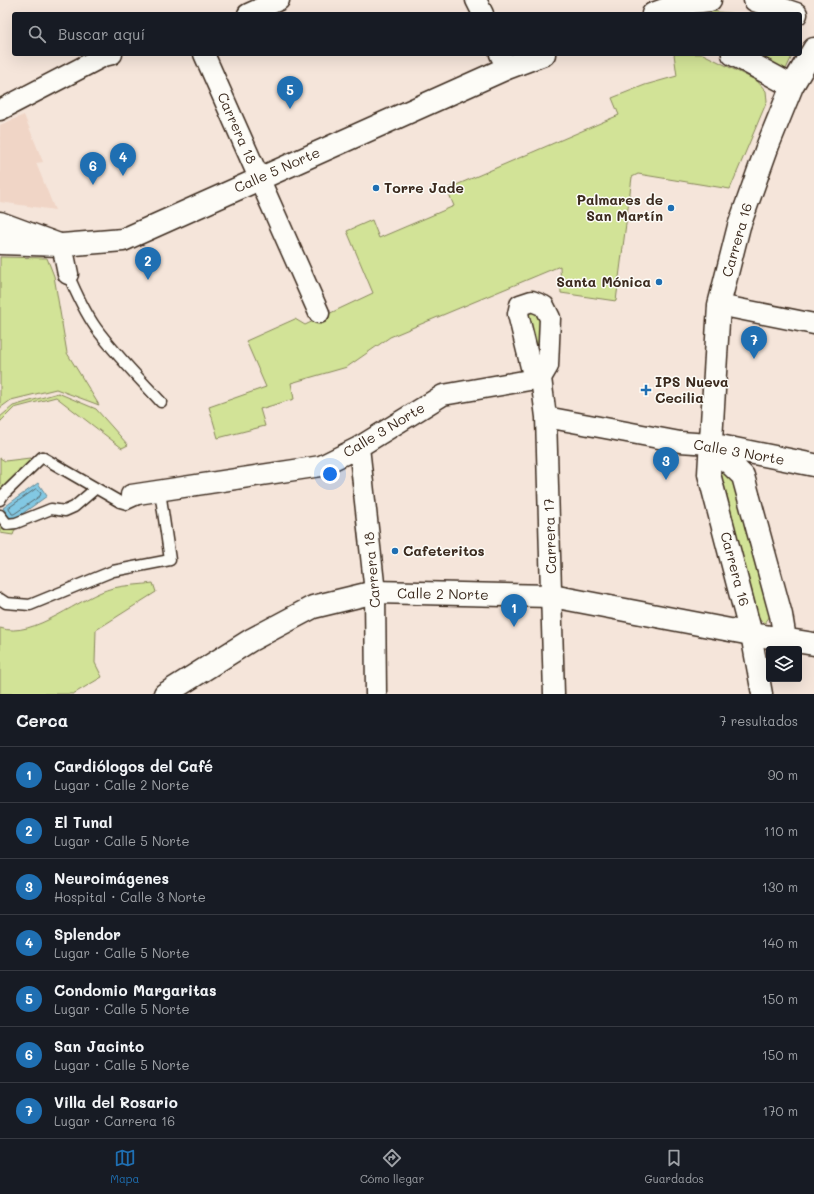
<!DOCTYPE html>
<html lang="es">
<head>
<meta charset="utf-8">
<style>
  body { margin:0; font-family:Mali,sans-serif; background:#20242c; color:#f1f3f6 }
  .controls { position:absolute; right:12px; bottom:12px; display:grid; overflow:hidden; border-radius:4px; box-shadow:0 4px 16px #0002 }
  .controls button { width:36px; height:36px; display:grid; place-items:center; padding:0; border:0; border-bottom:1px solid #363941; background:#171b24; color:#f1f3f6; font:20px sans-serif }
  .you { position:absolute; left:330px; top:474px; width:14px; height:14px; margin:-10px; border:3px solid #fff; border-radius:50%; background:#1a73e8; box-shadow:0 0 0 6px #1a73e833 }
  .badge { display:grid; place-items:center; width:26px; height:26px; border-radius:50%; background:#1f6fb2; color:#fff; font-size:13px; font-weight:700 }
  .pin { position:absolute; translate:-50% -33px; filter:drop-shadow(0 1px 2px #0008) }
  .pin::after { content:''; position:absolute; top:21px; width:14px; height:12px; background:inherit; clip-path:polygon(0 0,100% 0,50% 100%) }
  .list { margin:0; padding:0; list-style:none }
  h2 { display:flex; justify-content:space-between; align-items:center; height:52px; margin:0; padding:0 16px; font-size:17px }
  h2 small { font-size:13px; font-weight:400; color:#9ea1a6 }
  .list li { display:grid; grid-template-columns:26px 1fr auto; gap:12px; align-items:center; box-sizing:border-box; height:56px; padding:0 16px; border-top:1px solid #363941 }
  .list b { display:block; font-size:15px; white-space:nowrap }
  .list p { margin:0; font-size:13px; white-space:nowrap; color:#9ea1a6 }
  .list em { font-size:13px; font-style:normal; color:#9ea1a6 }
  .icon { flex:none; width:22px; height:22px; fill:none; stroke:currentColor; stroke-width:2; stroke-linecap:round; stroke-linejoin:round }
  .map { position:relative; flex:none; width:814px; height:694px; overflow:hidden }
  .search { position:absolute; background:#171b24; box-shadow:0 4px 16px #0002; left:12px; right:12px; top:12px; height:44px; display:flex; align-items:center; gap:10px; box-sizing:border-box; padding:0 14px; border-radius:4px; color:#9ea1a6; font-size:15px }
  .sheet { height:444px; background:#171b24 }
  nav { display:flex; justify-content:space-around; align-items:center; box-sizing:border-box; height:56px; border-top:1px solid #363941; background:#171b24; font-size:11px; color:#9ea1a6 }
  nav a { display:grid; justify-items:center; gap:2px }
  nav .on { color:#1f6fb2 }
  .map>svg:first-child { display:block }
  .built { fill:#f0d5c6 }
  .green { fill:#d2e397; stroke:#86865a }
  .water { fill:#82c8e3; stroke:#668994 }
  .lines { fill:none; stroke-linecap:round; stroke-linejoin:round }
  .shore { stroke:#57696d; stroke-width:1 }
  .service-casing { stroke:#3b2a1e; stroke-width:13 }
  .minor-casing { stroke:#3b2a1e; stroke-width:23 }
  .tertiary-casing { stroke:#3b2a1e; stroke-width:25 }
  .service { stroke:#fdfcf7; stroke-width:10 }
  .minor { stroke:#fdfcf7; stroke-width:20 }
  .tertiary { stroke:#fdfcf7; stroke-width:22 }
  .poi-dot { fill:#1f6fb2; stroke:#fdfcf7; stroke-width:1.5 }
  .labels { text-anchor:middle; stroke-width:3; stroke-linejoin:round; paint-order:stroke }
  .street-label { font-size:14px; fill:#3b2a1e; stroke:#fdfcf7 }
  .poi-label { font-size:14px; font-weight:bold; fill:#3b2a1e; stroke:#fdfcf7; text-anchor:start }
</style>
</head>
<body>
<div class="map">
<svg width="814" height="694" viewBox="0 0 814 694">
  <rect width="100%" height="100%" fill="#f5e5da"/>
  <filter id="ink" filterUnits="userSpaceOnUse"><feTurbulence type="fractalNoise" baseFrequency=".025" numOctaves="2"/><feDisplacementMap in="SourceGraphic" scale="8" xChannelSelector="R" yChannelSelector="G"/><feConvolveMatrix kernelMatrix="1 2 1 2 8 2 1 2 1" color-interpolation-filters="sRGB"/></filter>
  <g filter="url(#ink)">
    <path class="built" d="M24,115L43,162L36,163L55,210L0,202V125Z"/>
    <path class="green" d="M689,9L738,14H687Z
      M674,54H703L757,81L766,91L767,101L730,189L638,174L632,177L616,301L561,293L560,266L390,337L347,367L291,383L294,399L260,409L265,426L218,438L209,407L266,387L246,341L295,319L305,325L373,293L347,231L372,220L379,238L454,206L447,189L619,115L612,98L645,85L677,76Z
      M752,54H793L786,69L780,72Z
      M0,257L47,258L54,276L67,353L99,405L56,389L11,400L0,408Z
      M528,307L540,311V368L525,314Z
      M58,393L96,409L128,445L122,448L56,397L14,408L0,422V417L13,406Z
      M0,458L5,461L30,458L34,461L0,494Z
      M719,467L735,476L770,616L765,623L757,619Z
      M0,519L16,527L13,535L0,533Z
      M153,583L156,592L96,630L95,663L102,677L73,694H0V628C34,640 80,596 113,588C126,585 140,585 153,583Z"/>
    <path class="water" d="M38,483L47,496L12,521L3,508Z"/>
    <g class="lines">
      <path class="shore" d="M36,489L41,493L40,496L14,514H12L9,508Z"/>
      <g class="service-casing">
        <path id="service" d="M68,274C76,293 84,311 96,328C115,354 139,378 161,402
          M0,500L3,495L42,457L120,502L127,504L138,499
          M0,515L7,524L16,523L51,509L65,511L74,507L95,489
          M0,599L6,603L30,605L113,571L170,560L160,491L157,492"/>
      </g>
      <g class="minor-casing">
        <path id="minor" d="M476,0L483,14
          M248,14L279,0
          M204,54L319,313
          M500,54L507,68
          M0,110L104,56L112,54
          M0,222L62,245L68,274
          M719,305L814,324
          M541,378L548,366L550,318L544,306L532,301L520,305L518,314L531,367L541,378L546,417L554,694
          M546,417L680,442L710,444
          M359,447L375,592L376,694
          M131,495L321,466L359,447L443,395L541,378
          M751,634L762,694"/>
      </g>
      <g class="tertiary-casing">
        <path id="tertiary" d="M755,0L796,14
          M653,14L683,3L710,0
          M733,54L792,86
          M0,243L62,245L123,240L507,68L544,54
          M710,444L743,476L781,615L785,639
          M710,444L814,465
          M751,634L709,474L719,305L739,226L768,145L792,86L814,49
          M165,694L251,640L313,607L375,592L552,596L751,634L814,644"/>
      </g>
      <use href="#service" class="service"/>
      <use href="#minor" class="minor"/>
      <use href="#tertiary" class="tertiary"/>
    </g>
  </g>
  <g class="poi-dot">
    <circle cx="376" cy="188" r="4"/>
    <circle cx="671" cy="208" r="4"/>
    <circle cx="659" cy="282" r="4"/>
    <path d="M644 384h4v4h4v4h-4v4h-4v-4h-4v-4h4z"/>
    <circle cx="395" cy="551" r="4"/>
  </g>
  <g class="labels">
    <g class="street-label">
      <text transform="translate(237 128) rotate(66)" y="5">Carrera 18</text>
      <text transform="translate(277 170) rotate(-24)" y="5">Calle 5 Norte</text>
      <text transform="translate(737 240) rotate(-74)" y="5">Carrera 16</text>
      <text transform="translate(384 430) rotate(-31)" y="5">Calle 3 Norte</text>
      <text transform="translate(739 452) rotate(10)" y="5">Calle 3 Norte</text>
      <text transform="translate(550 536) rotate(-92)" y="5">Carrera 17</text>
      <text transform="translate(735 569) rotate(75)" y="5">Carrera 16</text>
      <text transform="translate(372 570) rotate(-95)" y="5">Carrera 18</text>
      <text transform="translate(443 594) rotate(1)" y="5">Calle 2 Norte</text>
    </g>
    <g class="poi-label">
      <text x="384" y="193">Torre Jade</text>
      <text x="663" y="205" text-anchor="end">Palmares de<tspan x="663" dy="16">San Martín</tspan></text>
      <text x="651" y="287" text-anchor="end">Santa Mónica</text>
      <text x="655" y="387">IPS Nueva<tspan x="655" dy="16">Cecilia</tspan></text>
      <text x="403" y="556">Cafeteritos</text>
    </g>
  </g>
</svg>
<div class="controls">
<button><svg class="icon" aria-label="layers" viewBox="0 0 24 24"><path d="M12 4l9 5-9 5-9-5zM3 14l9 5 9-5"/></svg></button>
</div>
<div class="you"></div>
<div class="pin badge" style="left:514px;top:627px">1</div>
<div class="pin badge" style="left:148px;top:280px">2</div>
<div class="pin badge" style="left:666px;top:480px">3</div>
<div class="pin badge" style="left:123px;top:176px">4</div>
<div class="pin badge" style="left:290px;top:109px">5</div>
<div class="pin badge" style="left:93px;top:185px">6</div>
<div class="pin badge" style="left:754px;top:359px">7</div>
<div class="search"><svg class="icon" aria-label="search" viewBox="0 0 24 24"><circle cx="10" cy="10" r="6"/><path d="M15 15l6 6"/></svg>Buscar aquí</div>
</div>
<section class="sheet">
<h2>Cerca<small>7 resultados</small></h2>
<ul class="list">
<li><span class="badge">1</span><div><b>Cardiólogos del Café</b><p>Lugar · Calle 2 Norte</p></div><em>90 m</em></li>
<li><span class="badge">2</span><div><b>El Tunal</b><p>Lugar · Calle 5 Norte</p></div><em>110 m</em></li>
<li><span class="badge">3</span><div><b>Neuroimágenes</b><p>Hospital · Calle 3 Norte</p></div><em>130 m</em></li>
<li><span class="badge">4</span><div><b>Splendor</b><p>Lugar · Calle 5 Norte</p></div><em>140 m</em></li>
<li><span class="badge">5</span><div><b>Condomio Margaritas</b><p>Lugar · Calle 5 Norte</p></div><em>150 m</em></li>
<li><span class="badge">6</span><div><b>San Jacinto</b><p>Lugar · Calle 5 Norte</p></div><em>150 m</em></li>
<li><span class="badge">7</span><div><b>Villa del Rosario</b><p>Lugar · Carrera 16</p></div><em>170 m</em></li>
</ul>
</section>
<nav>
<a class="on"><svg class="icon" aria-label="map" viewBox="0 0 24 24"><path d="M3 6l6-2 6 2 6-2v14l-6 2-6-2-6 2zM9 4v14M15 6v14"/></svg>Mapa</a>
<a><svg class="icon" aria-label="directions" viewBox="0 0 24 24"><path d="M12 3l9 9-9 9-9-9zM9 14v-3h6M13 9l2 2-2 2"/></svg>Cómo llegar</a>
<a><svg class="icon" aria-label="saved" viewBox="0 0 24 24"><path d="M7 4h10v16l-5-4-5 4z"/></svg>Guardados</a>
</nav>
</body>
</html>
